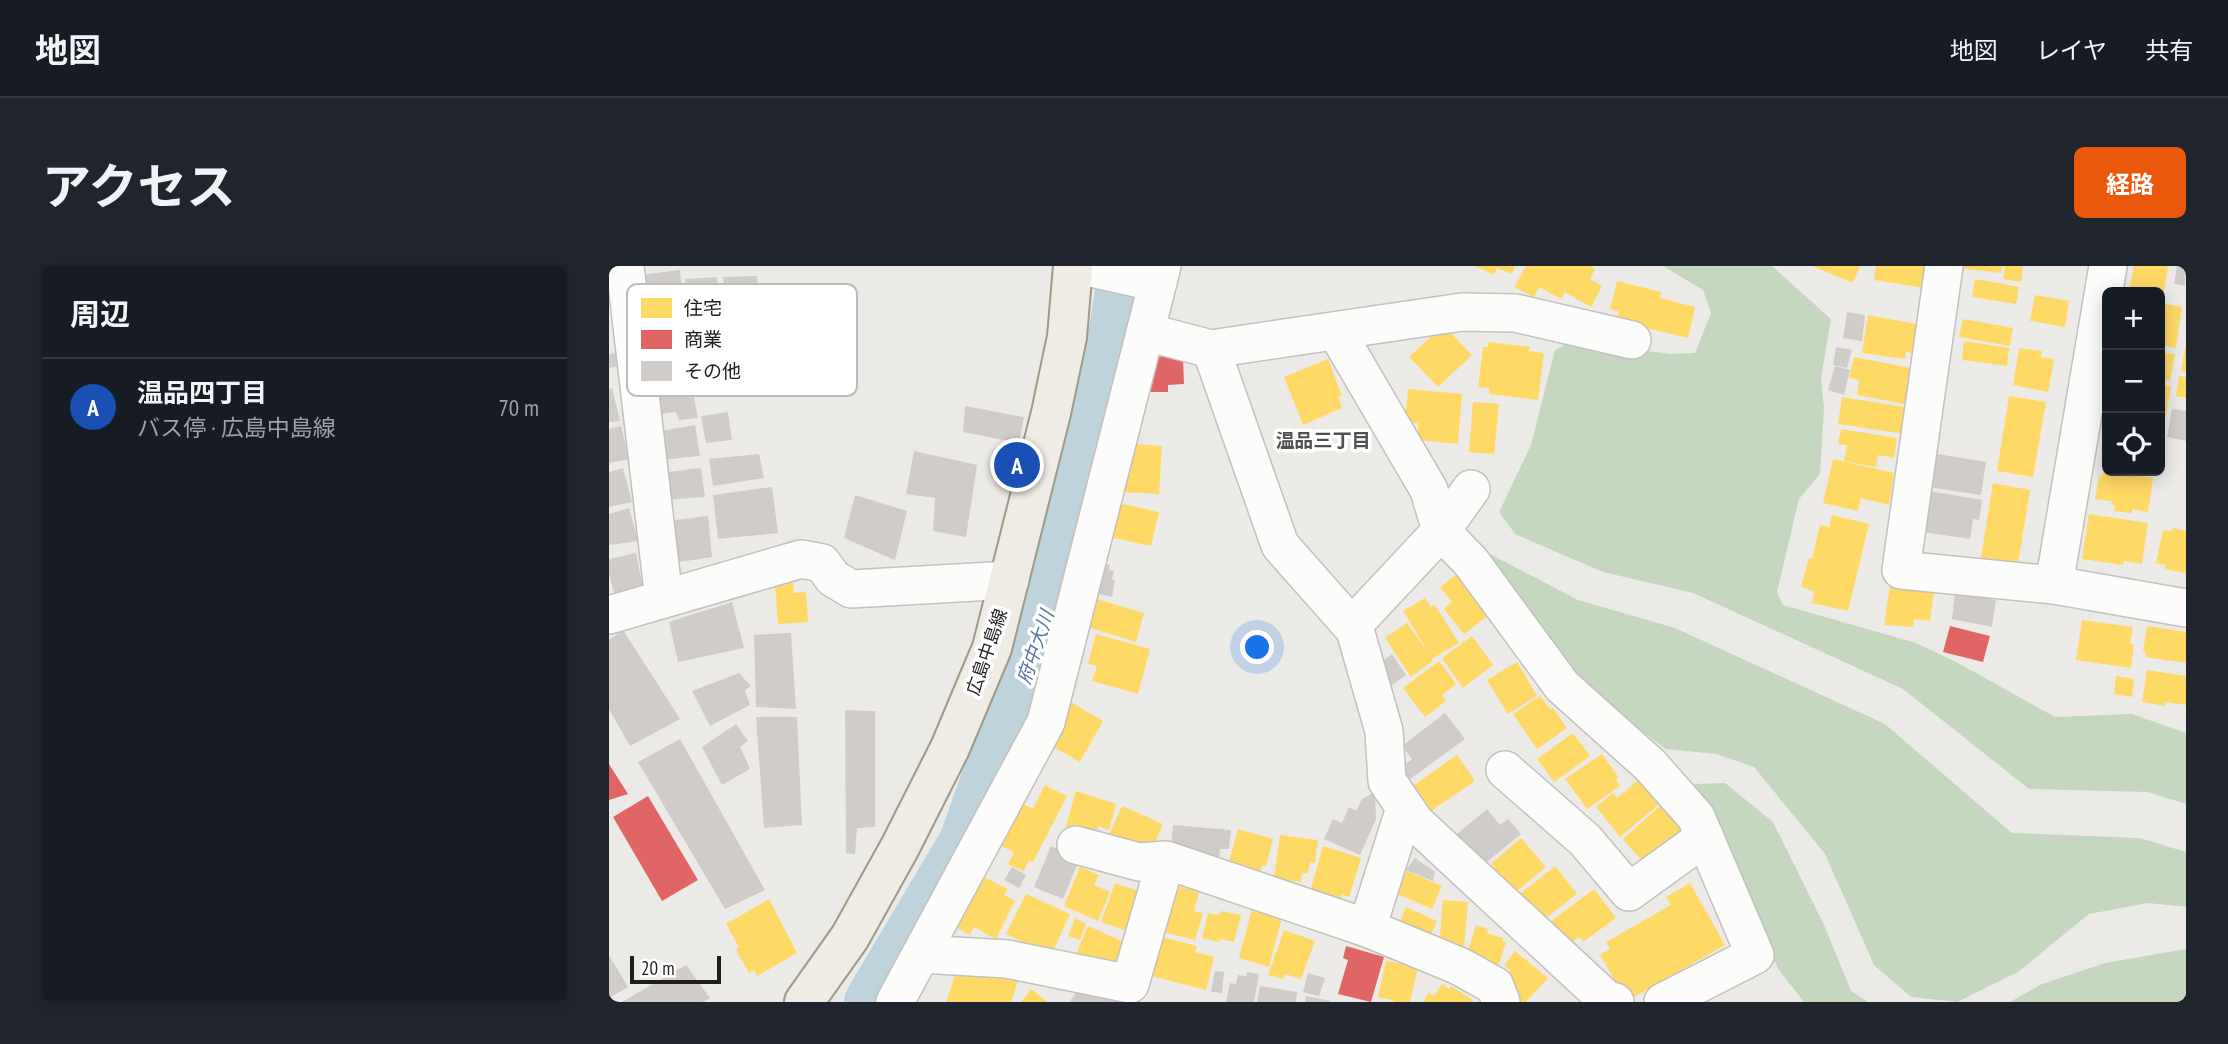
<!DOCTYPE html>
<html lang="ja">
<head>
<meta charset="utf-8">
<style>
  body { margin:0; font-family:"PT Sans Narrow","Noto Sans JP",sans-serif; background:#20242c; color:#f1f3f6 }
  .controls { position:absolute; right:21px; top:21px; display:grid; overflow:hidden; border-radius:10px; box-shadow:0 4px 18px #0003 }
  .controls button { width:63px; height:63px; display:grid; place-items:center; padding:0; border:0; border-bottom:2px solid #363941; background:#171b24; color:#f1f3f6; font:35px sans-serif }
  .scale { position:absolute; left:21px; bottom:18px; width:91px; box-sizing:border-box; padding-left:7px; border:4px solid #1e1e1e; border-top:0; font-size:19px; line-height:24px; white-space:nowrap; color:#1e1e1e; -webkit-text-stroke:5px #fff; paint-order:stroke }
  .you { position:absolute; left:649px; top:382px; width:24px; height:24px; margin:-18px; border:5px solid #fff; border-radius:50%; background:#1a73e8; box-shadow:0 0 0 10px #1a73e833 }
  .badge { display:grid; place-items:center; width:46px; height:46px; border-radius:50%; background:#ea580c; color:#fff; font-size:23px; font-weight:700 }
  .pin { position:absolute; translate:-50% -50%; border:4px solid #fff; box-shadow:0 2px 7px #0006 }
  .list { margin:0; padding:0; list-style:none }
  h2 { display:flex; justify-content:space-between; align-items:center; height:91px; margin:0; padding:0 28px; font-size:30px }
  h2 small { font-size:23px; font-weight:400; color:#9ea1a6 }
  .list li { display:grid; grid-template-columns:46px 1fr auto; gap:21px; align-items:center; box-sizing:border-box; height:98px; padding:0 28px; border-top:2px solid #363941 }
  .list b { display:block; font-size:26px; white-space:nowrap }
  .list p { margin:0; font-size:23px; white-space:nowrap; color:#9ea1a6 }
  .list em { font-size:23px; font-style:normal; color:#9ea1a6 }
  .icon { flex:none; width:38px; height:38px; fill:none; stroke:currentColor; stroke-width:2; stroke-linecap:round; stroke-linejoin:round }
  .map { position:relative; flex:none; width:1577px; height:736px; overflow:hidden; border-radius:10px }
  header { display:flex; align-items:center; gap:42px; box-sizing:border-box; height:98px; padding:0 35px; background:#171b24; border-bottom:2px solid #363941 }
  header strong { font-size:33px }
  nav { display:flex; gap:38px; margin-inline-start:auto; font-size:24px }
  .intro { display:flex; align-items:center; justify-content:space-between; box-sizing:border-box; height:168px; padding:0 42px }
  h1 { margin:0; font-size:49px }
  .button { padding:18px 32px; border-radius:10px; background:#ea580c; color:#fff; font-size:24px; font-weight:700 }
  main { display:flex; gap:42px; padding:0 42px }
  aside { flex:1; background:#171b24; border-radius:10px; box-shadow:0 4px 18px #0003 }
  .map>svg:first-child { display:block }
  .forest { fill:#c6d7bf }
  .homes { fill:#ffd966 }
  .shops { fill:#e06666 }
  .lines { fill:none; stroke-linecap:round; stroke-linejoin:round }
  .river { stroke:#bed3dc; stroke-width:54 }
  .building { fill:#cfccca }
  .minor-casing { stroke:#c2c1bf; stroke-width:40 }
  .major-casing { stroke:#9f9986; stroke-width:42 }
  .minor { stroke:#fcfcfb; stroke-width:37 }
  .major { stroke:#efece5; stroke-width:38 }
  .labels { text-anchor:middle; stroke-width:7; stroke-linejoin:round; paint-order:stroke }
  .street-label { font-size:18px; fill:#1e1e1e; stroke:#fff }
  .neighbourhood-label { font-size:19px; font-weight:bold; fill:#515151; stroke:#fff }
  .water-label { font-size:19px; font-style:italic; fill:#5575a3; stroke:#fff }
  .key { fill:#fff; stroke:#bcbcbc; stroke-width:2 }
  .key-label { font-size:19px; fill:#1e1e1e }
</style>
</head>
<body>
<header>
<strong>地図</strong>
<nav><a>地図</a><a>レイヤ</a><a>共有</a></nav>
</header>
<div class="intro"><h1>アクセス</h1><a class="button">経路</a></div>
<main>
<aside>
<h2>周辺<small></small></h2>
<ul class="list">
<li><span class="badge" style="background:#1a4fb4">A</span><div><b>温品四丁目</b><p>バス停 · 広島中島線</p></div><em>70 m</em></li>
</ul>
</aside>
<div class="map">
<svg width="1577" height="736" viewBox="0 0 1577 736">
  <rect width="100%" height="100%" fill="#eceae7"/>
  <path class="forest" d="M1054,0H1163L1222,53L1212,113L1215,142L1211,208L1190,233L1168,326L1174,339L1307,377L1347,396L1446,451L1523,448L1577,467V538L1539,526L1420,523L1294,423L1084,327L994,306L906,268L890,246L922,179L946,84L963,75L1061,88L1086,87L1102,47L1094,24Z
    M877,286L969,334L1066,362L1276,458L1403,567L1531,572L1577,586V641L1539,637L1480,648L1409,706L1348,736L1302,731L1265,699L1216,588L1145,501L1107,488L1057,483L993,436L955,397Z
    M1116,517L1164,556L1216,661L1242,725L1259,736H1195L1170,704L1083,531L1084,518Z
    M1577,683V736H1401L1433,718L1496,697Z"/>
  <path class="homes" d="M866,0H906L903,8L888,2L885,9Z
    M917,0H982L986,3L981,13L993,20L982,41L956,26L952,33L930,21L925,31L905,21Z
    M1203,0H1251L1244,17Z
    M1267,0H1319L1316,22L1265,14Z
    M1351,0H1393L1392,7L1350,2Z
    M1396,0H1414L1412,16L1394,13Z
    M1525,0H1559L1554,31H1551V26L1520,25Z
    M1366,13L1410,21L1407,38L1363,31Z
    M1008,15L1052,26L1051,32L1086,41L1079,72L1008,55L1010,45L1001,43Z
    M1426,29L1460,35L1456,61L1421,55Z
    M1551,37L1573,41L1567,82L1551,79Z
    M1259,49L1313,59L1308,88L1297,86L1296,93L1253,87Z
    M1354,53L1404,62L1401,80L1350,71Z
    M834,59L863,89L829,121L800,91Z
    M1355,75L1400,82L1398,100L1353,94Z
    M879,76L921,81L920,85L935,87L929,134L880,128V122L869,121L874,81H879Z
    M1410,82L1433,85L1432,91L1445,93L1439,126L1404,119Z
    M1576,82H1577V106L1572,105Z
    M1551,86L1566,88L1561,115L1551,114Z
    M1245,91L1302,102L1296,138L1248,129L1250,114L1240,112Z
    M719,93L733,130L729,131L733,142L694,159L675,111Z
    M1570,110L1577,111V132L1567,130Z
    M1551,118L1562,120L1557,149L1551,148Z
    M799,123L853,128L849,178L808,174L809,157L796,156Z
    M1400,130L1437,136L1424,211L1388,205Z
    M1233,131L1301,142L1296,168L1229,158Z
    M864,136L890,138L885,188L860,186Z
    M1232,163L1288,172L1285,192L1269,189L1267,201L1235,195L1238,179L1229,178Z
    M1496,171H1498V199L1492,198Z
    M525,178L553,180L550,228L513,226L515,191L524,192Z
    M1224,193L1285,207L1280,239L1252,232L1249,245L1214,237Z
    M1495,204L1544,212L1539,246L1523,243V247L1505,245L1506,239L1502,238L1503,235L1486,233L1490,210L1493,211Z
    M1384,217L1421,224L1409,298L1372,292Z
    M504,236L550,246L542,280L496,270Z
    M1480,248L1539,257L1533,298L1515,295L1514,299L1473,293Z
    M1223,249L1260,258L1239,345L1203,337L1205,325L1192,321L1200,292L1203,293L1211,259L1220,261Z
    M1564,262L1577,265V307L1556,303L1557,299L1547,297L1554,264L1563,265Z
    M848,308L880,349L855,368L835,343L843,336L831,321Z
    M184,315L185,327L197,326L199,356L169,358L166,319Z
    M1281,320L1297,323L1310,321V324L1325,326L1321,355L1305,353L1304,361L1275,359Z
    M484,332L535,347L527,376L475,360Z
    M816,332L822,341L826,339L850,377L823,393L824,395L802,411L776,372L798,357L820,387L794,345Z
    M1473,354L1524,361L1521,378L1525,379L1522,402L1467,394Z
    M1538,360L1577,366V397L1536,391L1537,386H1534Z
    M487,368L541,383L529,428L483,415L488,400L479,398Z
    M863,370L884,399L854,422L833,392Z
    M830,395L847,418L833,429L837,435L816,451L794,422Z
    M908,396L928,430L899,448L878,414Z
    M1538,404L1577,410V439L1556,436V440L1533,436Z
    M1507,410L1525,413L1523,431L1505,428Z
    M931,430L942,444L944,442L958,462L928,483L904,448Z
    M460,435L494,455L471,496L437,477Z
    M964,467L981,490L945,516L928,493Z
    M993,488L1010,512L1007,514L1011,520L978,543L956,513Z
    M848,489L866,515L822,545L805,519Z
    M1029,514L1049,539L1011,571L987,541L1004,527L1008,532Z
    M436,519L458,530L424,596L420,594L415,605L399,598L405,586L390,579L410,536L424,543Z
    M467,525L507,538L500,564L489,560L486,568L457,560Z
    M1052,539L1073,563L1035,597L1014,573Z
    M513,540L554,558L543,584L498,573Z
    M629,563L664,573L657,600L653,599L647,619L616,610Z
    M671,569L709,574L706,597L701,596L699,607H693L692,616L665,612Z
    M912,572L937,601L907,626L882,598Z
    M714,580L752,592L740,631L733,628L729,642L699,633Z
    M946,600L968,628L933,655L911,628Z
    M471,601L490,609L485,619L501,626L489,655L455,640Z
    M798,605L833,620L823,643L788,628Z
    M371,609L399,623L395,629L406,635L387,673L365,661L361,669L345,660Z
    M506,617L535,627L521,666L492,656Z
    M1081,617L1116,679L1018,735L991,689L1001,683L997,676L1062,639L1057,631Z
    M564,619L590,626L585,645L594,647L586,674L551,665Z
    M985,623L1007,652L974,676L970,671L955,682L937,659Z
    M417,628L461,648L442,689L397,668Z
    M160,633L188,687L148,710L145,704L140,707L127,684L130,681L117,658Z
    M834,634L859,636L855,682L830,680Z
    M797,641L828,655L818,678L787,665Z
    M643,643L673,651L660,701L630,692Z
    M612,645L632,649L625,676L611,673L610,676L593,672L599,647L611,649Z
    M466,652L477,658L471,674L459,670Z
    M867,659L879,663L878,667L894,672L893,675L897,676L889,701L857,691Z
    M479,660L515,676L501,706L464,695Z
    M675,664L706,675L692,713L676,708L674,713L659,709Z
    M545,669L588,680L586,686L605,691L597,724L535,708Z
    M906,685L939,712L917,736H911L890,718L901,704L895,699Z
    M777,695L809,701L801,736H784V734L769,731Z
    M368,702L409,715L402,736H337L348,704L366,710Z
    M833,718L840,723L842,720L864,734L863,736H814L820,727L825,730Z
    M422,723L439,736H412Z"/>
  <path class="shops" d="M574,90L575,118L559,119V126H542V91Z
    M1341,360L1381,370L1374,396L1334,386Z
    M0,498L19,528L0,534Z
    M39,530L89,614L53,635L4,551Z
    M737,680L775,691L762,736L729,728L739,694L734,692Z"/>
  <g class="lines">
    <path class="river" d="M262,736L357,576L444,328L505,77L517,0"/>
  </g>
  <path class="building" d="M1568,0H1577L1576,20L1565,18Z
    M71,4L76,58L31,62L32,9Z
    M148,10L151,47H118L114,11Z
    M108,11L112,50H82L76,13Z
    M1238,46L1256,49L1253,75L1234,72Z
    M1227,81L1243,84L1238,102L1224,99Z
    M7,87L11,100L0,102V88Z
    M1226,100L1241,104L1235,129L1219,124Z
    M82,117L89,152L70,154L67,146L45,149L43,123Z
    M3,122L11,155L0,156V123Z
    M356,140L415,151L410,177L354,166Z
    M1563,143L1577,145V175L1558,171Z
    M119,146L123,174L97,177L92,150Z
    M86,159L91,190L52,194L46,166Z
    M12,160L20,193L0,197V163Z
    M305,185L368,199L357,271L324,265L326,232L297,228Z
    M1322,187L1377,196L1372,229L1313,220Z
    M150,188L155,212L104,220L100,193Z
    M14,202L23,236L0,241V206Z
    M92,202L96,231L55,234L50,207Z
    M163,221L169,267L109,273L104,229Z
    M1314,224L1373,234L1370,254L1364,253L1361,273L1307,265Z
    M246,229L298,245L286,294L235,272Z
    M20,242L29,275L0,279V248Z
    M99,250L103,291L64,297L57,255Z
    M27,287L34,322L6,330L0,309V293Z
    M490,296L501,299L500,304L505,305L503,313L506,314L503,331L483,326Z
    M1346,327L1387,334L1383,361L1343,353Z
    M123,336L135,382L69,396L60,356Z
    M14,364L71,453L21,480L0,443V374Z
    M182,367L187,443L147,441L145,369Z
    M783,388L797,409L779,422L770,398Z
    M130,407L142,420L136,424L141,439L101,460L83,425Z
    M236,444L266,445V561L248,562L246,588L237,587Z
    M836,447L856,473L801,513L792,502L803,493L793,480Z
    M147,451H188L193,559L155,562Z
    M127,458L139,475L131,481L141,503L113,519L93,481Z
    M71,473L156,624L116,643L29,496Z
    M766,526L767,553L751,589L715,573L724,553L733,557L740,541L747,545L753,533Z
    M878,543L891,559L899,553L912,568L874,599L848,568Z
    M564,559L622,564L620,583H611L610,594L562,584Z
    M442,580L471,592L454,633L425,621Z
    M806,592L826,606L824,615L797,604Z
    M403,601L417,609L410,622L395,614Z
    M0,689L19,721L0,732Z
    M77,699L101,732L94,736H13Z
    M606,705L615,706L613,727L602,726Z
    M638,706L650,708L645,736H617L621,717L627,718L629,709L637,710Z
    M699,707L716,712L710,730L694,726Z
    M472,719L508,734L507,736H461Z
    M651,720L688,726L687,736H648Z
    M697,730L722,735V736H696Z"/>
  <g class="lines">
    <g class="minor-casing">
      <path id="minor" d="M16,0L55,333
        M473,0L549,17
        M1335,0L1292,304L1445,319L1577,342
        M727,65L820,224L832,265L862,296L953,420L1041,499L1087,551L1146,689L1054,736
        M537,66L602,83L853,46L906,47L1023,74
        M602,83L671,279L746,364L775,465L778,515L806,556L998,734L1006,736
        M1445,319L1499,0
        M0,349L192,293L213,297L224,312L242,323L401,314
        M743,360L832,265L862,223
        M896,504L976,574L1020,626L1096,571
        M467,579L530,596L557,594
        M758,662L796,542
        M312,688L398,693L521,718L557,594L758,662L850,700L886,720L892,736
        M286,736L437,456L553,0"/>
    </g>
    <g class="major-casing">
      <path id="major" d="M195,736L241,671L291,581L341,482L383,382L442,147L458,71L464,0"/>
    </g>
    <use href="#minor" class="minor"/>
    <use href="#major" class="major"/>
  </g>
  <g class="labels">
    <g class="street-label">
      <text transform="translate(378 386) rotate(-71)" y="6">広島中島線</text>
    </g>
    <g class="neighbourhood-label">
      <text x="714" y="181">温品三丁目</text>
    </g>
    <g class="water-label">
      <text transform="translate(426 381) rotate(-71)" y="7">府中大川</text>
    </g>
  </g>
  <rect x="18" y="18" width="230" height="112" rx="10" class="key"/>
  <rect x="32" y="32" width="31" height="20" fill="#ffd966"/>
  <rect x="32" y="64" width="31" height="19" fill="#e06666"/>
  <rect x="32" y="95" width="31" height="20" fill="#cfccca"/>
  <g class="key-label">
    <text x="75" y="49">住宅</text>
    <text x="75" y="80">商業</text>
    <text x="75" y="112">その他</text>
  </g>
</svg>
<div class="controls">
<button>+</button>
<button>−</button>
<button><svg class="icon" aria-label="locate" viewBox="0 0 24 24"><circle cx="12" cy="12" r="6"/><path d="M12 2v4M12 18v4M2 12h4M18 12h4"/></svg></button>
</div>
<div class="scale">20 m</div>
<div class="you"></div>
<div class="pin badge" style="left:408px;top:199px;background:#1a4fb4">A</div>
</div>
</main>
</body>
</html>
